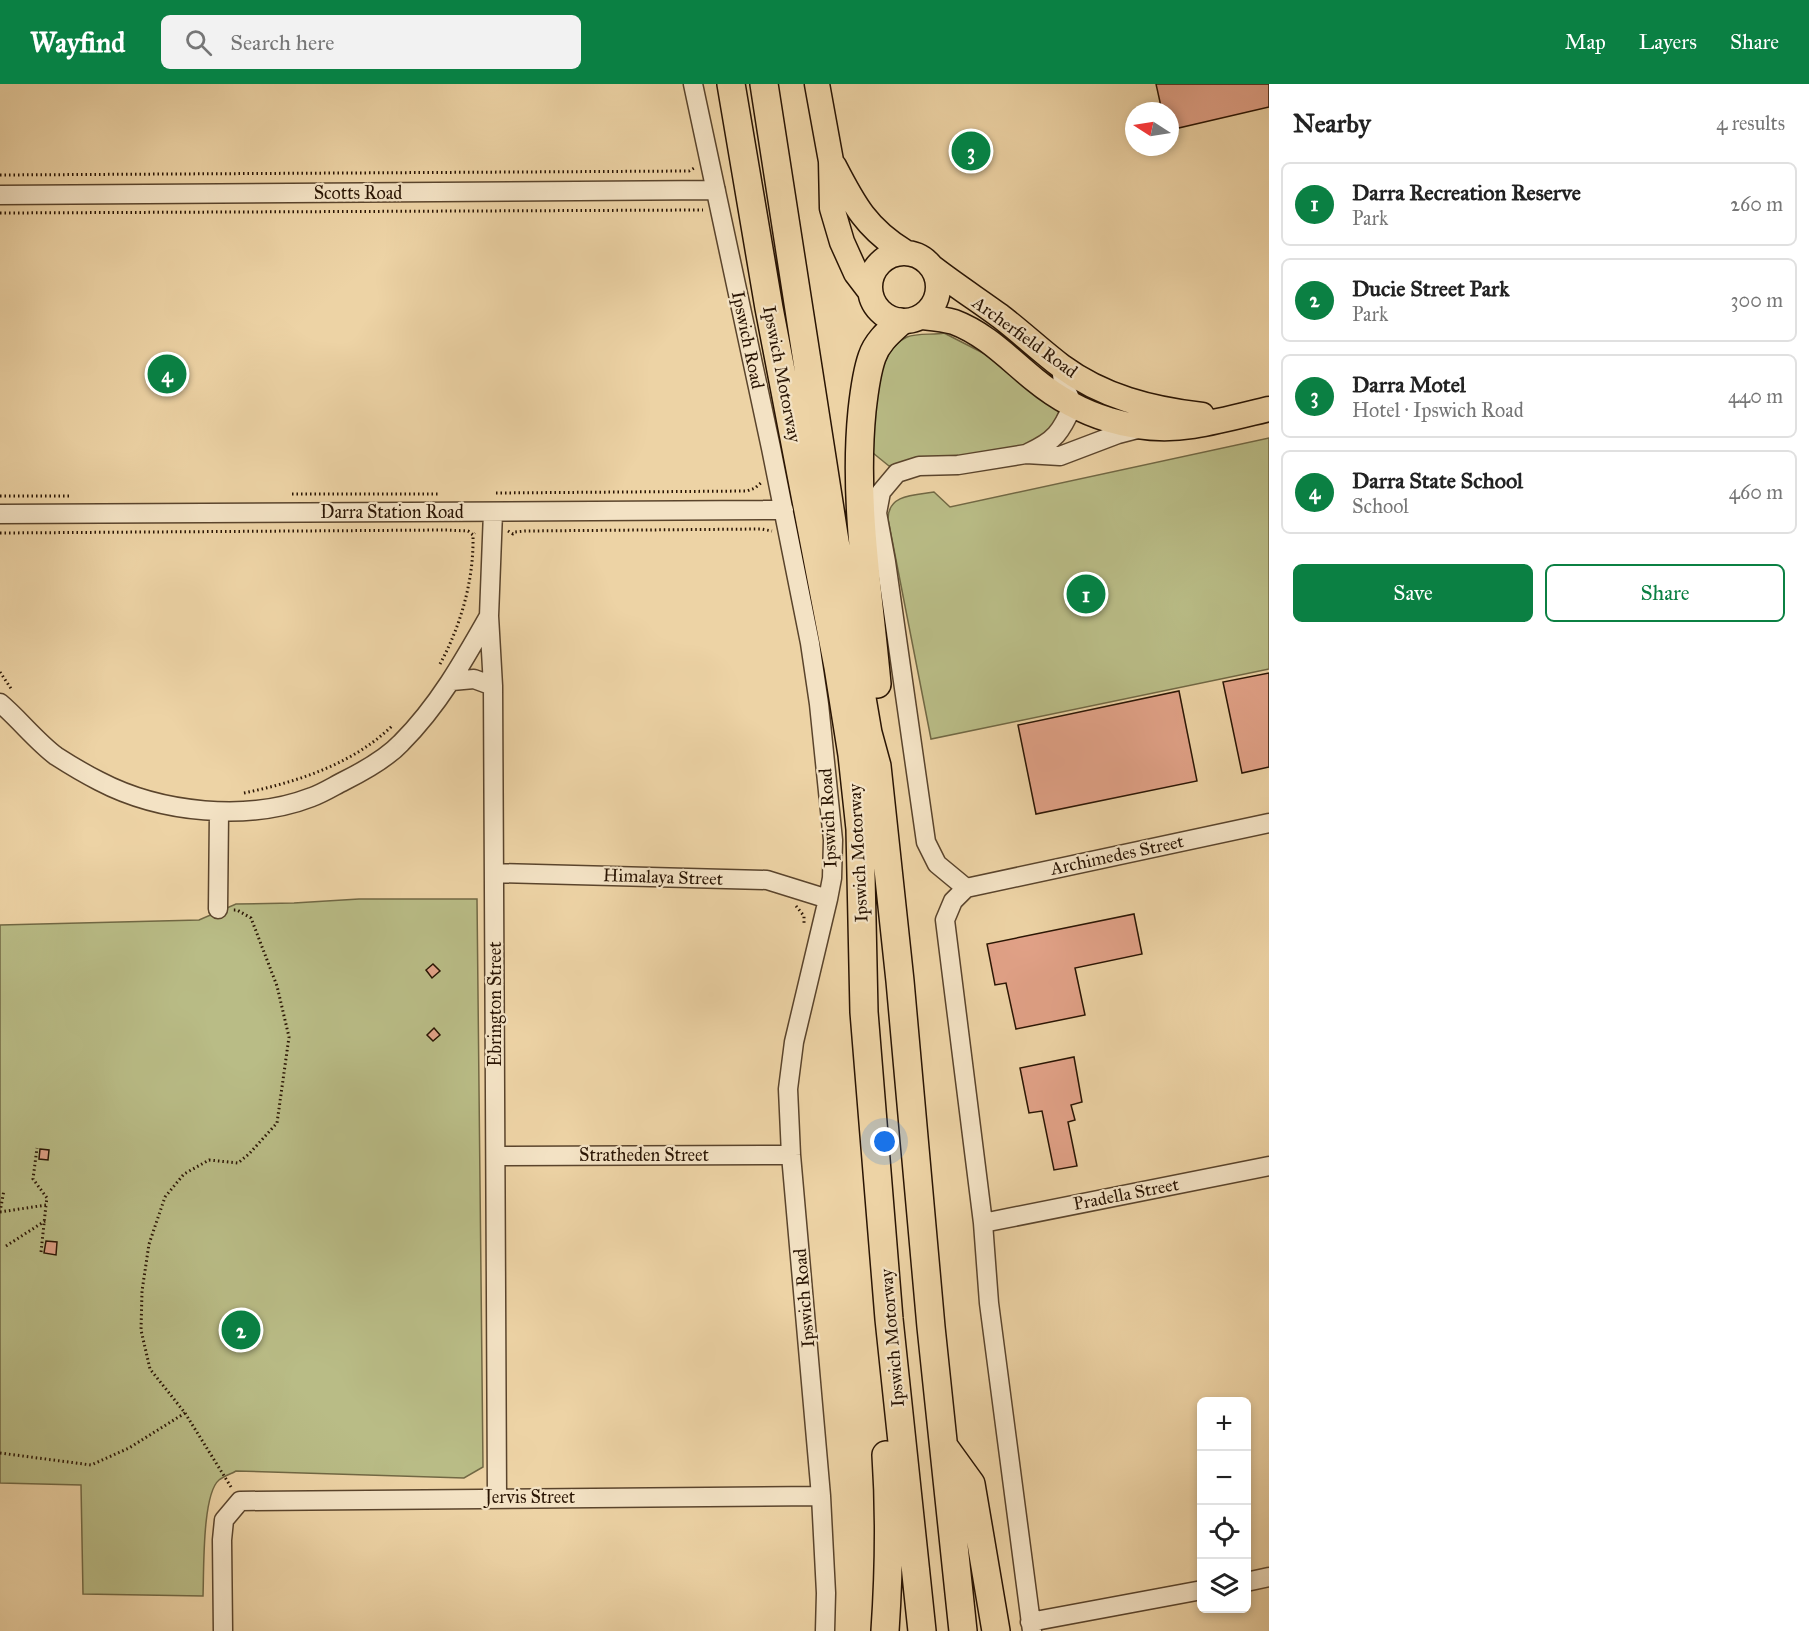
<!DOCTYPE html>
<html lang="en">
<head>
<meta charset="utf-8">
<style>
  body { margin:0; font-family:"IM FELL Great Primer",serif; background:#f2f2f2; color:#222 }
  .controls { position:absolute; right:18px; bottom:18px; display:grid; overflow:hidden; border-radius:9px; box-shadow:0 3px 9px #0003 }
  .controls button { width:54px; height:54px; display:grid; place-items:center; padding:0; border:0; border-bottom:2px solid #e0e0e0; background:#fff; color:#222; font:30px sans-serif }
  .compass { position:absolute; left:1125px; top:18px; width:54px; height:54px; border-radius:50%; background:#fff; box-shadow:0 3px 9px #0003; rotate:282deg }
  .you { position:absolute; left:885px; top:1058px; width:21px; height:21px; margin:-15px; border:4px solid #fff; border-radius:50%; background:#1a73e8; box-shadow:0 0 0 9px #1a73e833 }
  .badge { display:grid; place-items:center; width:39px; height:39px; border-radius:50%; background:#0b8043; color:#fff; font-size:20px; font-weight:700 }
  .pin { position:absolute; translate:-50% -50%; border:3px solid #fff; box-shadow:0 2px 6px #0006 }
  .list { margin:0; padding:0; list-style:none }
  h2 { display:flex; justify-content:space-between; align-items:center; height:78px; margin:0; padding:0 24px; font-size:26px }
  h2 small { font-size:20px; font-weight:400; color:#767676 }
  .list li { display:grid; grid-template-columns:39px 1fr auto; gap:18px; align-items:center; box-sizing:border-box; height:84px; margin:0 12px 12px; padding:0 12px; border:2px solid #e0e0e0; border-radius:9px }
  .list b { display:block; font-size:22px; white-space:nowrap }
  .list p { margin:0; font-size:20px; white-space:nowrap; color:#767676 }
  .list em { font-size:20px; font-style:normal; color:#767676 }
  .actions { display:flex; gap:12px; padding:18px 24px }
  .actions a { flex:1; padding:14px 0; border:2px solid #0b8043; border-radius:9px; text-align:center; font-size:21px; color:#0b8043 }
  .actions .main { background:#0b8043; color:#fff }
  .icon { flex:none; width:33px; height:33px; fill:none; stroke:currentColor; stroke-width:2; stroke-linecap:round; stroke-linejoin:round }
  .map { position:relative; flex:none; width:1269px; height:1547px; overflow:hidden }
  header { display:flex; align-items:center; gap:36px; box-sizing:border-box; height:84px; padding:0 30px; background:#0b8043; color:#fff }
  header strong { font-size:28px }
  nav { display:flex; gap:33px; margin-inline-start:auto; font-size:21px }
  .search { width:420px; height:54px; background:#f2f2f2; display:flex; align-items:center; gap:15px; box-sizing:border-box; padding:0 21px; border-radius:9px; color:#767676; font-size:22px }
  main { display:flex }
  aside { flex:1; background:#fff }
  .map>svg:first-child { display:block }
  .green { fill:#b9bc86; stroke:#716844; stroke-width:1.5 }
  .building { fill:#e2a288; stroke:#291403; stroke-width:1.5 }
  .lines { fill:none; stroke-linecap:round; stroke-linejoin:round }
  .minor-casing { stroke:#5a442c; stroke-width:21 }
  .major-casing { stroke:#291403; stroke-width:27 }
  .highway-casing { stroke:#291403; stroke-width:30 }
  .path { stroke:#291403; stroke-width:3; stroke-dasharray:1.5 3; stroke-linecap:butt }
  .minor { stroke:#f3e2c4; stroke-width:18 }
  .major { stroke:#edd3a5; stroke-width:24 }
  .highway { stroke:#edd3a5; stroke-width:27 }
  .labels { text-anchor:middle; stroke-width:4.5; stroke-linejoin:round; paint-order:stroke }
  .street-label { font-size:18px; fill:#291403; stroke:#f3e2c4 }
</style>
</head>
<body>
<header>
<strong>Wayfind</strong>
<div class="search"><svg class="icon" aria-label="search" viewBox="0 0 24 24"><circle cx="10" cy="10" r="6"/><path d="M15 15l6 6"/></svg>Search here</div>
<nav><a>Map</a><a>Layers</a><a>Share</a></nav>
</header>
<main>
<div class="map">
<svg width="1269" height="1547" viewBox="0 0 1269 1547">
  <rect width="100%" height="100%" fill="#edd3a5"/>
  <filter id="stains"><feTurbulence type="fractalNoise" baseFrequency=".00333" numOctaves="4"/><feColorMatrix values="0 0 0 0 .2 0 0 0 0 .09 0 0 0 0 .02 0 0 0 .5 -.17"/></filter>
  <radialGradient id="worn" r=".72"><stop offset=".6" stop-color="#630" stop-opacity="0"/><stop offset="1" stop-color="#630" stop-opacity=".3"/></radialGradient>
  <path class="green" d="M944,249L985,270L1059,327L1052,345L1036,361L962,374H929L905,377L889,382L873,369C874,337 872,269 907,253C917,249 934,251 944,249Z
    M1269,354V585L931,655L888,435C888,410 915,411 934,408L950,423Z
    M359,815H477L483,1383L464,1394L236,1387C231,1390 224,1392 219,1396C202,1410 204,1488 203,1512L83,1510L81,1401L0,1399V841L199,836L236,820L294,819Z"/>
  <path class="building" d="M1156,0H1269V23L1170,46V27H1162Z
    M1269,589V683L1242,689L1223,598Z
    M1179,607L1197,697L1036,730L1018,641Z
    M1134,830L1142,870L1075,884L1085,931L1016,945L1006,899L995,901L987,860Z
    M433,880L440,887L432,894L426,886Z
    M434,944L440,951L433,957L427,951Z
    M1074,973L1082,1018L1071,1021L1075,1036L1068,1038L1077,1082L1054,1086L1042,1027L1029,1029L1020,984Z
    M40,1065L49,1066L48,1076L39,1075Z
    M46,1157L57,1158L56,1171L44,1169Z"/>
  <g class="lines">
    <g class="minor-casing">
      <path id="minor" d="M693,0L771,364L810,559L819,620L833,756L832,794L828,815L794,958L788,1005L791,1071L821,1412L826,1509L825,1547
        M0,111L716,106
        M1028,369C1055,357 1061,348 1073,321L1063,299L1061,282
        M493,428L489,532L493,602L497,1413
        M0,430L784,426
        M452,597L474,595L493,602
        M0,619C19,635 36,657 56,672C70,681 85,690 99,697C160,729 248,738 312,713C323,709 334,702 344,697C364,687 386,675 401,659C438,622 463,578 489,532
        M495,789L767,796L828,815
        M966,804L953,817L945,836L983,1139L989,1219L1032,1547
        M966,804L937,780L926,758L886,478L877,429L881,408L897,389L919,382L958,381L1026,370L1060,372L1118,350L1141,344
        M966,804L1269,739
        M218,825L219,728
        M496,1072L791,1071
        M983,1139L1269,1082
        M1246,1498L1269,1493
        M1030,1538L1202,1506
        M223,1547L222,1456L224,1436L240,1417L821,1412"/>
    </g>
    <g class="major-casing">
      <path id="major" d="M817,0L831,77L832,124L842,158L856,189L869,206
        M834,82C854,121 867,145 905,168
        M870 203a34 34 0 1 1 68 0a34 34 0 1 1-68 0Z
        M933,184C955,201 978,216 1000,232C1021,248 1040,266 1061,282C1103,313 1151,325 1202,331
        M922,233C932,234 944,235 954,238C986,250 1009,275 1035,296C1079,332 1136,351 1193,342C1218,338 1244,331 1269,325"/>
    </g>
    <g class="highway-casing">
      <path id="highway" d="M731,0L769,224L838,583L852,671L860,745L864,928L889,1235L922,1547
        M764,0L834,451L868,649L877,682L900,897L931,1243L963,1547
        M877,600C869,510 853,417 862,327C864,309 866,290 872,273C877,258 889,248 900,238
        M945,1364L971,1400L996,1547
        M885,1547C889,1488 890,1430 886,1371"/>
    </g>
    <path class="path" d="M0,91L689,87L696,83
      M0,129L703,126
      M496,409L747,407L755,404L762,398
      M292,410H438
      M0,412H72
      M508,447L513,450L515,448L525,447L761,445L772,447
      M0,449L446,446L468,447L473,451L475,449
      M440,580C461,541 474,496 473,451
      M0,588L12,606
      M244,709C297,698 353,680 392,642
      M796,822L804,832V840
      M0,1128L46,1121L47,1114L33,1095L37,1064
      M0,1128L4,1106
      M6,1162L45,1137
      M41,1168L46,1121
      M0,1369L91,1381L129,1364L185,1329
      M231,1403L185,1329L150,1285L141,1246L142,1207L149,1160L165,1113L184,1090L209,1076L238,1079L249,1070L277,1039L289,953L277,902L251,834L237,826H232"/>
    <use href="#minor" class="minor"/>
    <use href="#major" class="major"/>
    <use href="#highway" class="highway"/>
  </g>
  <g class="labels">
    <g class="street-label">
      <text x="358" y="115">Scotts Road</text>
      <text transform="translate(1025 253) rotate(36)" y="6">Archerfield Road</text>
      <text transform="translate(748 256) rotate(78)" y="6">Ipswich Road</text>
      <text transform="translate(782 290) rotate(79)" y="6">Ipswich Motorway</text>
      <text x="392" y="434">Darra Station Road</text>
      <text transform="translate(828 734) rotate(-93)" y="6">Ipswich Road</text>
      <text transform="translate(858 769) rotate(-93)" y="6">Ipswich Motorway</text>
      <text transform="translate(1117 771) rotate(-12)" y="6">Archimedes Street</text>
      <text transform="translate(663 793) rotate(2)" y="6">Himalaya Street</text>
      <text transform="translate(495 920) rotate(-90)" y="6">Ebrington Street</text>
      <text x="644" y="1077">Stratheden Street</text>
      <text transform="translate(1126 1110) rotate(-11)" y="6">Pradella Street</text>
      <text transform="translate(804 1214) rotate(-95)" y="6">Ipswich Road</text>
      <text transform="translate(892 1254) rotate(-95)" y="6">Ipswich Motorway</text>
      <text x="530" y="1419">Jervis Street</text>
    </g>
  </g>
  <rect width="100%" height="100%" filter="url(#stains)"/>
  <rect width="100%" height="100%" fill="url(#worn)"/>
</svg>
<div class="controls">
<button>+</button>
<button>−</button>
<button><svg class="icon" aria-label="locate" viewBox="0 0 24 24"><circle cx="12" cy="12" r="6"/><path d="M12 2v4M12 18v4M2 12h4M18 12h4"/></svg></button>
<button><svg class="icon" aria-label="layers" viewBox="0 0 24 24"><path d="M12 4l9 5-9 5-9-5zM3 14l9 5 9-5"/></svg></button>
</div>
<svg class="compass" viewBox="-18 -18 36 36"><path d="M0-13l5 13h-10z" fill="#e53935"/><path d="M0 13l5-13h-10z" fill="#767676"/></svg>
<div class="you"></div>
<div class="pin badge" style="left:1086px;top:510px">1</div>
<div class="pin badge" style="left:241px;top:1246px">2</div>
<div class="pin badge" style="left:971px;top:67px">3</div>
<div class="pin badge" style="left:167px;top:290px">4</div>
</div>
<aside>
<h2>Nearby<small>4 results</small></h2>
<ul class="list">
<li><span class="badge">1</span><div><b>Darra Recreation Reserve</b><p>Park</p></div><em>260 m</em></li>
<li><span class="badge">2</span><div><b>Ducie Street Park</b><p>Park</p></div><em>300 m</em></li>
<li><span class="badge">3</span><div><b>Darra Motel</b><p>Hotel · Ipswich Road</p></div><em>440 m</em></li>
<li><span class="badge">4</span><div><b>Darra State School</b><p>School</p></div><em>460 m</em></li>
</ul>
<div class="actions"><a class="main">Save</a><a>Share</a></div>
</aside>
</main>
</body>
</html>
